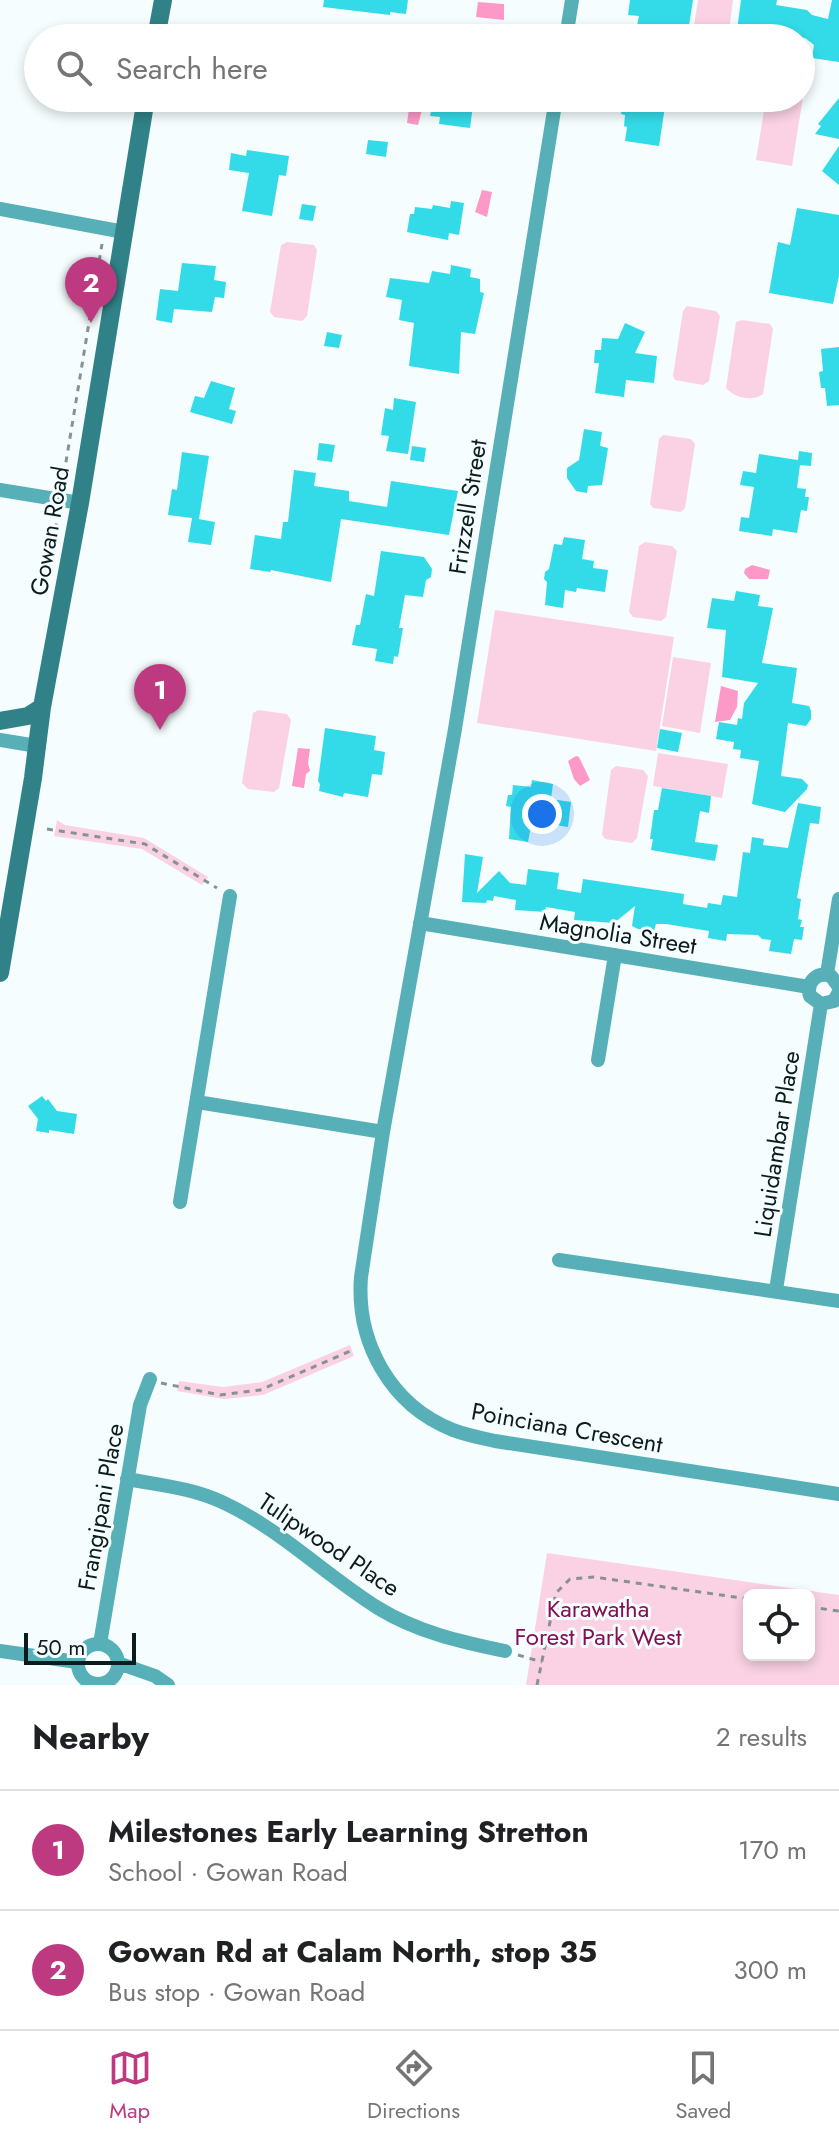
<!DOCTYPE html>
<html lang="en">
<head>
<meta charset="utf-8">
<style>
  body { margin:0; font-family:Jost,sans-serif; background:#f6f6f6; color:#202124 }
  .controls { position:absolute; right:24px; bottom:24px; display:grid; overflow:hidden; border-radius:12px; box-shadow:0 4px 12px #0003 }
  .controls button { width:72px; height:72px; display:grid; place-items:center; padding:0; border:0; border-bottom:2px solid #e0e0e0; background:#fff; color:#202124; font:40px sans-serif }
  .scale { position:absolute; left:24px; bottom:20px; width:112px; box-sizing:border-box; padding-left:8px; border:4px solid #0c1b1c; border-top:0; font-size:22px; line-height:28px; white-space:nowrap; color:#0c1b1c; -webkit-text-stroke:6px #f5fdfe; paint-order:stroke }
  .you { position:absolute; left:542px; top:814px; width:28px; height:28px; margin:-20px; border:6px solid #fff; border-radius:50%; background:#1a73e8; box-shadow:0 0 0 12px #1a73e833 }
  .badge { display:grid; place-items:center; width:52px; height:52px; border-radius:50%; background:#bd3a81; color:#fff; font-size:26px; font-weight:700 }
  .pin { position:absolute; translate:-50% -66px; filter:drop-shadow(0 2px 4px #0008) }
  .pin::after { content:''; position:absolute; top:42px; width:28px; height:24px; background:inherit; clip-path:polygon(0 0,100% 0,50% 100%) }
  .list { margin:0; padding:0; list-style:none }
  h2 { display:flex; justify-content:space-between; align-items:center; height:104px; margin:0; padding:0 32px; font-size:34px }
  h2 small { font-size:26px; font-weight:400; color:#757577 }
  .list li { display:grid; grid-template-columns:52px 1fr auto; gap:24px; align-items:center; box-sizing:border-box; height:120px; padding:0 32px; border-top:2px solid #e0e0e0 }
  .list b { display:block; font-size:30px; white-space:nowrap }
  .list p { margin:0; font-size:26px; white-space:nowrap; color:#757577 }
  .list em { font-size:26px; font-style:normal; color:#757577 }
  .icon { flex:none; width:44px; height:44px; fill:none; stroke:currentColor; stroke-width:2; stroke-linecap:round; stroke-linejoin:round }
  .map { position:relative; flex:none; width:839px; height:1685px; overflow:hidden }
  .search { position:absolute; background:#fff; box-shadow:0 4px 12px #0003; left:24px; right:24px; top:24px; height:88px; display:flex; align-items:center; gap:20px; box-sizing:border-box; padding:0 28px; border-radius:44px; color:#757577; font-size:30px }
  .sheet { height:344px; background:#fff }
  nav { display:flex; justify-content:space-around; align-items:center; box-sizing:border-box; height:112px; border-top:2px solid #e0e0e0; background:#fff; font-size:22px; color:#757577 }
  nav a { display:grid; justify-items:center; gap:4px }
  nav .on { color:#bd3a81 }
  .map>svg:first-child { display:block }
  .green { fill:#fad2e3; fill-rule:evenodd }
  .water { fill:#fc99c7 }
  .building { fill:#33dbe8 }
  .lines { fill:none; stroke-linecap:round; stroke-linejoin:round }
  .path { stroke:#869293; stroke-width:3; stroke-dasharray:6 6; stroke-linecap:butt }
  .street { stroke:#57b0b7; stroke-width:14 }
  .secondary { stroke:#318288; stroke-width:18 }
  .labels { text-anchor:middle; stroke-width:6; stroke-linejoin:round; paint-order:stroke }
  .street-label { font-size:24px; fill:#0c1b1c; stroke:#f5fdfe }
  .park-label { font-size:24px; fill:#840f55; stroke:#f5fdfe }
</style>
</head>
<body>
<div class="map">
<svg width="839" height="1685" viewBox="0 0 839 1685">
  <rect width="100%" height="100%" fill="#f5fdfe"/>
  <path class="green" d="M698,0H733L728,38H692Z
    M372,24L398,28L401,38H364L366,29Z
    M801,96L803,97L792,166L756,160L766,98Z
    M287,242L314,245L317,250L307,316L302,321L274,317L270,312L281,245Z
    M687,306L716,311L720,316L709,381L703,385L675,380L673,376L683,311Z
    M742,320L770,324L773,329L763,394C752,402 735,398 726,388L736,322Z
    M663,435L691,439L695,444L685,508L681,512L653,508L650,504L659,439Z
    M645,542L672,546L677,551L666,617L661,621L633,617L629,612L639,546Z
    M495,610L674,637L656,751L477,723Z
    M673,657L711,663L700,733L662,726Z
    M258,710L287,714L291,720L279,788L274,792L248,789L242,783L253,713Z
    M658,753L728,764L722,798L653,786Z
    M616,766L643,770L648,776L637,838L632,843L605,839L602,834L611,770Z
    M57,820L65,825L144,838L208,877L202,885L142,849L54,836Z
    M350,1345L354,1356L263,1395L224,1399L177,1391L179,1381L223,1387L262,1382Z
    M547,1553L839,1595V1685H526ZM749,1595H809V1655H749Z"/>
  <path class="water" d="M478,2L504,4V20L476,17Z
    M410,101L424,102L418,125L407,123Z
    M482,190L492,192L487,217L475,212Z
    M752,565L770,570L768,579H749L744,573L745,569Z
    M721,686L738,691L737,707L730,720L715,722Z
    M298,748L310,749L308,763L310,771L306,774L304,788L292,786Z
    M576,756L579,757L590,780L580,786L574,779L568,761Z"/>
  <path class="building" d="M324,0H408L406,14L390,12V15L323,7Z
    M630,0H693L687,38H664L643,34L644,27L637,26L639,16L628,15Z
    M741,0H777L776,5L807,10L812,15L828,19L832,0H839V62L812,58L814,45L805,38L767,35V38H736Z
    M434,98H474L470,128L439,124L440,117L430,116Z
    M650,98H666V100L659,146L625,141L627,127L624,126L625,115L621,114L623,100L649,104Z
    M839,98V139L815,134L821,126L818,124Z
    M368,140L388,142L386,157L366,154Z
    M839,146V185L822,171Z
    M247,150L289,156L286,176L279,175L272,216L242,211L249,173L229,170L231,153L246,156Z
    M451,201L464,203L459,235L449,233L448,240L407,232L410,214H414L415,207L432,209L433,205L450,208Z
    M302,204L316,206L313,221L299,219Z
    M797,208L839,215V276L833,304L769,293L778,242L790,245Z
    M182,263L216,266L214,280L226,282L224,298L215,297L212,312L174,309L172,323L156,320L160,289L178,291Z
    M451,265L471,269L470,277L480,279V292L484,293L475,334L461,332L459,374L409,366L414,323L399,320L402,300L386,297L390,278L429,283L432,271L450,274Z
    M625,323L645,332L635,353L657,356L654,383L626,380L624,397L595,393L599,363H594L595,350H601L602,338L618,339Z
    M327,332L342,335L339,348L324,346Z
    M839,347V405L827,406L825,388H821L819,372L823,371L821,349Z
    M211,381L235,388L229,409L236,411L232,424L190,412L195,396L204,398Z
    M394,398L416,402L408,454L386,451L389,436L381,435L385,408L393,410Z
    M584,429L602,432L600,446L608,448L602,485L588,486L587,493L576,491L567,478V468L579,460Z
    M319,443L335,445L332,462L317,460Z
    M412,446L426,448L424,462L410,460Z
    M799,451L812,453L811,466L800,465L797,488L806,489L805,497H809L807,511L801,510L797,533L773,529L772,536L739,531L741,517L749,518L754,487L740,485L743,471L756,473L759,454L798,460Z
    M182,452L209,456L199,519L193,518L215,522L211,545L188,542L192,518L168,515L172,489L177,490Z
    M294,470L316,473L314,486L349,491V501L387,507L391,481L458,491L449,535L341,519L331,582L271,570L270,572L250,569L255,535L281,539L283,522H288Z
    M564,537L585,540L582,559L594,561L593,568L608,570L605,592L577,588L576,592L565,590L563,608L545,605L547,582L544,579L545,572L549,569L554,544L562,545Z
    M381,551L424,557L432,569L431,577L426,580L423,597L405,595L399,628H403L398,657L394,656L393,664L375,661L377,649L352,645L356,625H360L366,594L374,596Z
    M736,591L760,595L758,606L773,608L762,663L797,668L792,703L809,706L811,711V719L806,726L788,723L781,776L802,779L808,785L807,789L785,812L752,804L759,761L740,758L741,750L733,749L734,742L716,739L719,722L737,725L738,718L742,719L744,703L758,683L722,677L726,630L707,628L712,598L734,601Z
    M325,728L376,736L374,750L385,752L382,775L372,774L368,797L344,793L343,797L319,791L320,784L318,781Z
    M660,729L682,733L678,752L657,748Z
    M532,780L553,784L551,799L571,802L568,827L532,821L528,842L509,839L511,807L506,806L508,795H512L513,785L531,787Z
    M662,788L711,796L709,813L700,811L695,842L718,845L715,861L651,850L653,839H650L654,810H658Z
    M798,803L821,807L819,824L810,823L797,898L801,899L798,919L802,920L800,927H804L802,940L794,939L791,954L769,951L771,940L762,939L758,935L727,934L726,941L708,938L709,931L666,924H656L654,931L638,929L632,926L635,906L614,923L574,920L575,912L546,907L545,912L515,910L516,900L494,896L493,901L487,900L486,903L462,902L465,854L483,857L477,893L499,871L510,883L526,885L528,869L559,873L557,889L581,893L583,879L684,894L683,904L707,908L708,903L721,905L723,895L737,897L743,852L750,853L752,837L764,839L763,845L788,848Z
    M42,1096L46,1101L48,1099L57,1111L77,1114L74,1134L49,1130V1133L36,1131L38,1119L28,1106Z"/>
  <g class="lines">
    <path class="path" d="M62,486L102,244
      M50,565L58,513
      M47,829L145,844L217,888
      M161,1383L220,1395L260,1390L355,1349
      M809,1607L839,1611
      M518,1655L542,1662
      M537,1685L556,1593L570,1579L594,1577L749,1599"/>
    <path class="street" d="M566,38L572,0
      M556,98L455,729L383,1132L361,1277C356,1342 390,1405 453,1430C466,1435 481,1438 495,1441L839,1494
      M0,209L124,232
      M0,490L80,503
      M0,740L37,746
      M420,923L809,987
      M827,974L839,899
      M839,987L831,976C817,971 806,982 810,996L821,1004L834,1001L839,992
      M598,1060L615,955
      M197,1102L383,1132
      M180,1202L230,896
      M559,1260L839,1301
      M776,1290L821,1004
      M127,1479C159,1485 192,1488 222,1502C279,1528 325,1575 378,1608C417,1632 461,1642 505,1651
      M78 1664a20 20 0 1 1 40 0a20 20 0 1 1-40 0Z
      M100,1644L140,1405L150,1379
      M0,1651L77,1662
      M118,1663L155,1676L168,1685"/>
    <path class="secondary" d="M156,38L163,0
      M0,721L28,716L42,707
      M0,973L33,778L42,707L80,503L146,98"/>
  </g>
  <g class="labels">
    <g class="street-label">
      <text transform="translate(468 507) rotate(-81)" y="8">Frizzell Street</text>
      <text transform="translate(50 531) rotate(-80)" y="8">Gowan Road</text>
      <text transform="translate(618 934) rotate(9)" y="8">Magnolia Street</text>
      <text transform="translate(777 1144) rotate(-81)" y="8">Liquidambar Place</text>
      <text transform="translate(567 1428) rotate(10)" y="8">Poinciana Crescent</text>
      <text transform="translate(101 1507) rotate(-80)" y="8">Frangipani Place</text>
      <text transform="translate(329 1545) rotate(34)" y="8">Tulipwood Place</text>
    </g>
    <g class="park-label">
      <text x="598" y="1617">Karawatha<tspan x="598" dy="28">Forest Park West</tspan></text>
    </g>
  </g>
</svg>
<div class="controls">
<button><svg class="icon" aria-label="locate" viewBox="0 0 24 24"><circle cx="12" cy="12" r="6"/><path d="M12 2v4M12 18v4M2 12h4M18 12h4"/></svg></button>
</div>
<div class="scale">50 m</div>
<div class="you"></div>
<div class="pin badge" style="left:160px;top:730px">1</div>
<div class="pin badge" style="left:91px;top:323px">2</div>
<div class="search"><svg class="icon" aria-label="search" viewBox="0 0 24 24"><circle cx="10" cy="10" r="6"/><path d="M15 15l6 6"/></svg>Search here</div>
</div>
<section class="sheet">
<h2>Nearby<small>2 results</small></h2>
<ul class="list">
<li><span class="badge">1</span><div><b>Milestones Early Learning Stretton</b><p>School · Gowan Road</p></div><em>170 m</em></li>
<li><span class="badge">2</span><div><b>Gowan Rd at Calam North, stop 35</b><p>Bus stop · Gowan Road</p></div><em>300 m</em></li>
</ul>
</section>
<nav>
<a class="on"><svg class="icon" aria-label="map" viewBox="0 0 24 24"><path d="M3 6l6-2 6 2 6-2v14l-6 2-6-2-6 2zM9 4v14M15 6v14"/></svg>Map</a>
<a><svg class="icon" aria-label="directions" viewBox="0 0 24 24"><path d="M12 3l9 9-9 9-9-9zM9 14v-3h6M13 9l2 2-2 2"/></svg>Directions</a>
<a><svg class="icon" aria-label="saved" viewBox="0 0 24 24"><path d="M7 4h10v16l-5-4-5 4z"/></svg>Saved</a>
</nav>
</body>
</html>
